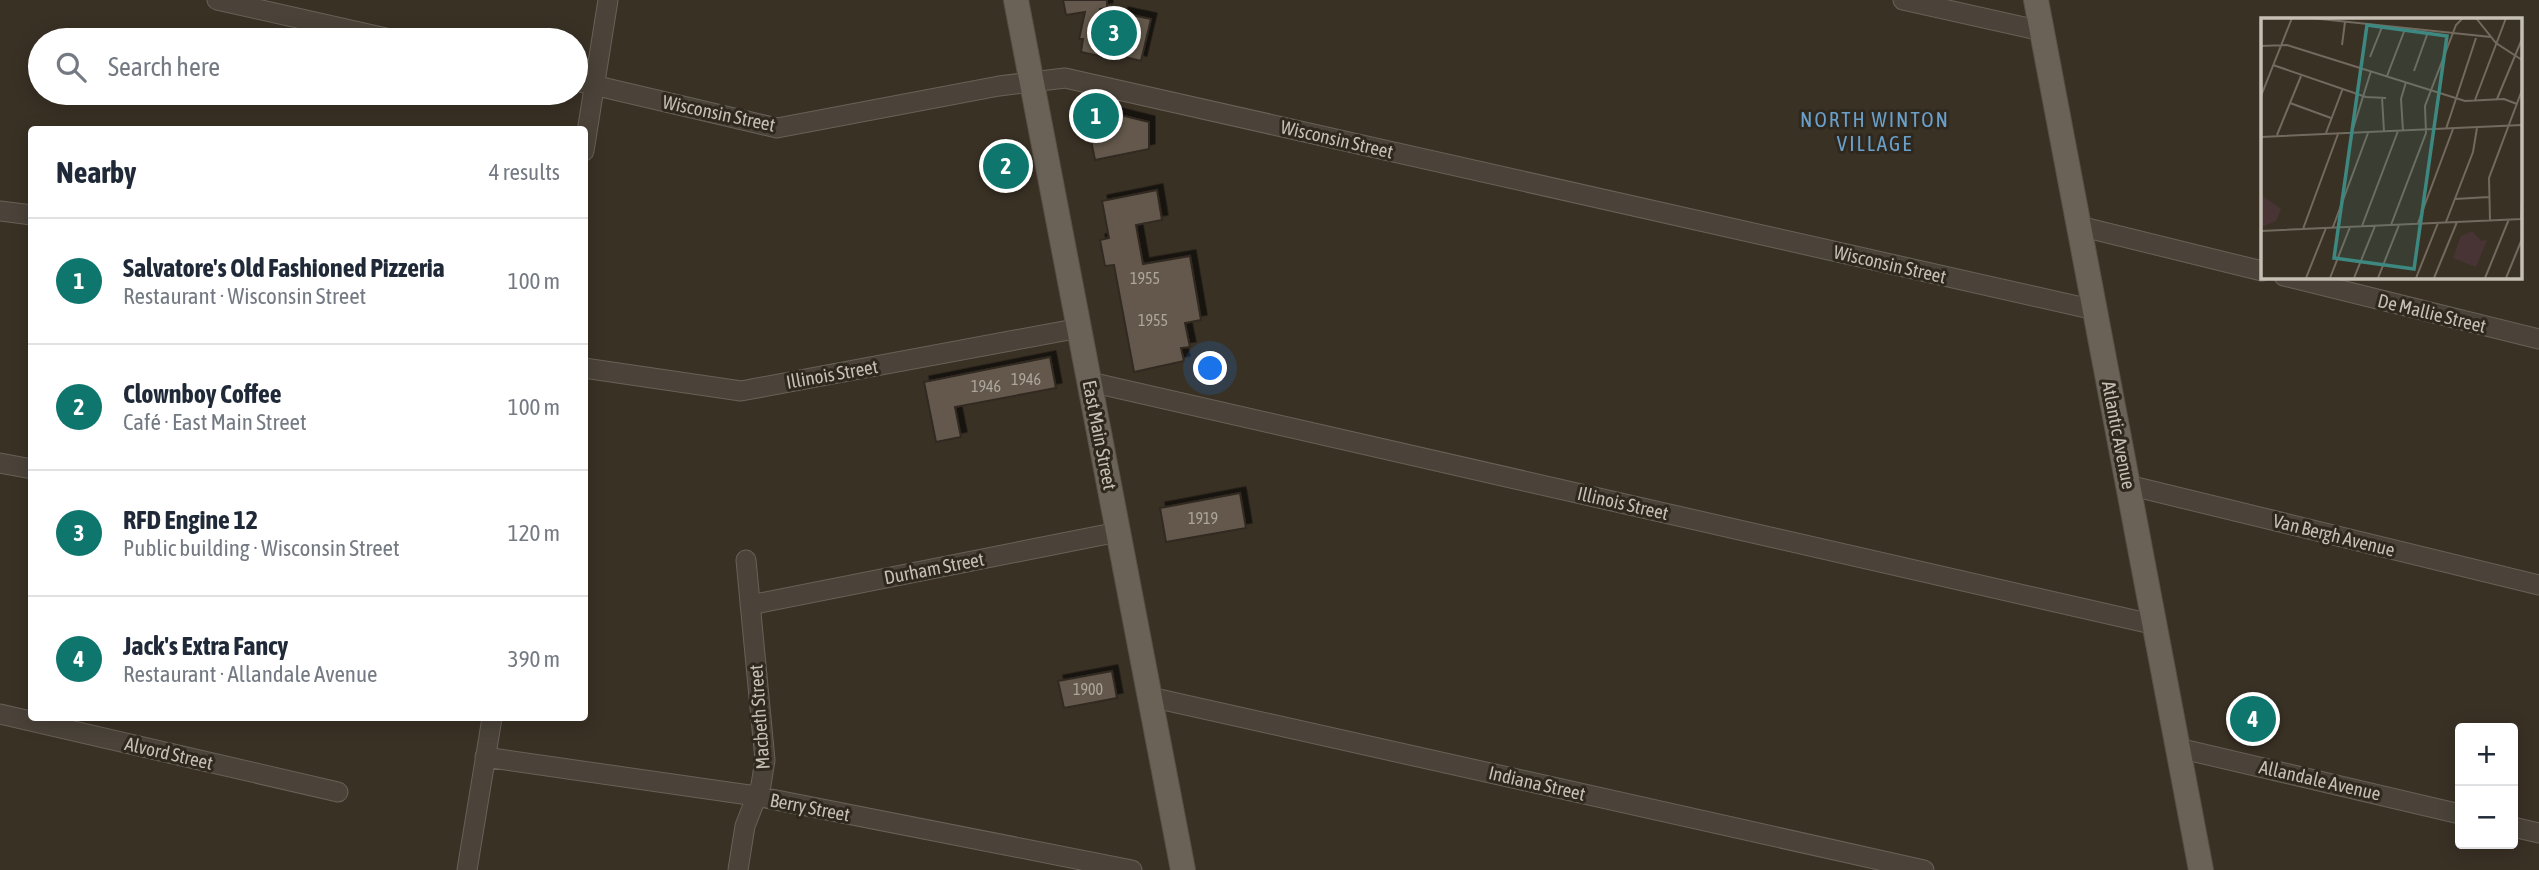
<!DOCTYPE html>
<html lang="en">
<head>
<meta charset="utf-8">
<style>
  body { margin:0; font-family:"Asap Condensed",sans-serif; background:#f2f2f3; color:#1f2937 }
  .controls { position:absolute; right:21px; bottom:21px; display:grid; overflow:hidden; border-radius:7px; box-shadow:0 4px 18px #0003 }
  .controls button { width:63px; height:63px; display:grid; place-items:center; padding:0; border:0; border-bottom:2px solid #e0e1e3; background:#fff; color:#1f2937; font:35px sans-serif }
  .you { position:absolute; left:1211px; top:369px; width:24px; height:24px; margin:-18px; border:5px solid #fff; border-radius:50%; background:#1a73e8; box-shadow:0 0 0 10px #1a73e833 }
  .badge { display:grid; place-items:center; width:46px; height:46px; border-radius:50%; background:#0f766e; color:#fff; font-size:23px; font-weight:700 }
  .pin { position:absolute; translate:-50% -50%; border:4px solid #fff; box-shadow:0 2px 7px #0006 }
  .list { margin:0; padding:0; list-style:none }
  h2 { display:flex; justify-content:space-between; align-items:center; height:91px; margin:0; padding:0 28px; font-size:30px }
  h2 small { font-size:23px; font-weight:400; color:#747a83 }
  .list li { display:grid; grid-template-columns:46px 1fr auto; gap:21px; align-items:center; box-sizing:border-box; height:126px; padding:0 28px; border-top:2px solid #e0e1e3 }
  .list b { display:block; font-size:26px; white-space:nowrap }
  .list p { margin:0; font-size:23px; white-space:nowrap; color:#747a83 }
  .list em { font-size:23px; font-style:normal; color:#747a83 }
  .icon { flex:none; width:38px; height:38px; fill:none; stroke:currentColor; stroke-width:2; stroke-linecap:round; stroke-linejoin:round }
  .map { position:relative; flex:none; width:2539px; height:870px; overflow:hidden }
  .search { position:absolute; background:#fff; box-shadow:0 4px 18px #0003; left:28px; top:28px; width:560px; height:77px; display:flex; align-items:center; gap:18px; box-sizing:border-box; padding:0 24px; border-radius:38px; color:#747a83; font-size:26px }
  .panel { position:absolute; background:#fff; box-shadow:0 4px 18px #0003; left:28px; top:126px; width:560px; height:595px; border-radius:7px }
  .map>svg:first-child { display:block }
  .building { fill:#63594c; stroke:#312a20; stroke-width:2; filter:url(#shadow) }
  .lines { fill:none; stroke-linecap:round; stroke-linejoin:round }
  .minor-casing { stroke:#686157; stroke-width:21 }
  .major-casing { stroke:#564f45; stroke-width:26 }
  .minor { stroke:#4b4339; stroke-width:19 }
  .major { stroke:#6a6257; stroke-width:24 }
  .labels { text-anchor:middle; stroke-width:6; stroke-linejoin:round; paint-order:stroke }
  .number-label { font-size:16px; fill:#ada69a }
  .street-label { font-size:19px; fill:#c6bfb4; stroke:#2f281e }
  .neighbourhood-label { font-size:21px; letter-spacing:2px; fill:#6ba0ca; stroke:#2f281e }
  .inset-road { fill:none; stroke:#726a5e; stroke-width:2 }
  .view { fill:#3d8880; fill-opacity:0.15; stroke:#3d8880; stroke-width:3.5 }
  .inset-edge { fill:none; stroke:#c6bfb4; stroke-width:3.5 }
</style>
</head>
<body>
<div class="map">
<svg width="2539" height="870" viewBox="0 0 2539 870">
  <defs>
    <filter id="shadow"><feDropShadow dx="5.5" dy="-5.5" stdDeviation="0" flood-color="#0009"/></filter>
  </defs>
  <rect width="100%" height="100%" fill="#3a3125"/>
  <path class="building" d="M1063,0H1107V8L1100,9L1108,58L1081,52L1083,39H1079L1085,12L1066,15Z
    M1123,13L1151,19L1141,61L1113,54Z
    M1084,106L1149,122V149L1095,160Z
    M1157,190L1162,220L1136,225L1143,264L1190,256L1201,320L1185,323L1190,347L1181,348L1184,361L1134,372L1114,265L1105,266L1100,240L1109,238L1102,201Z
    M1050,357L1056,388L955,407L961,437L936,442L924,382Z
    M1240,493L1246,528L1166,542L1160,508Z
    M1112,671L1117,698L1064,708L1058,681Z"/>
  <g class="lines">
    <g class="minor-casing">
      <path id="minor" d="M217,0L395,40
        M1903,0L2042,31
        M576,81L777,128L999,86L1065,78L2095,310
        M584,151L608,0
        M0,211L32,215
        M2079,226L2262,271
        M2284,276L2539,339
        M584,368L741,391L1080,328
        M1090,382L2156,625
        M0,463L32,469
        M2128,485L2539,585
        M750,605L1118,532
        M1150,697L1924,870
        M0,714L338,792
        M2178,748L2460,814
        M485,757L756,796L1132,870
        M2513,827L2539,833
        M467,870L492,718
        M738,870L745,826L761,785L765,760L746,560"/>
    </g>
    <g class="major-casing">
      <path id="major" d="M1016,0L1183,870
        M2036,0L2201,870"/>
    </g>
    <use href="#minor" class="minor"/>
    <use href="#major" class="major"/>
  </g>
  <g class="labels">
    <g class="number-label">
      <text x="1145" y="284">1955</text>
      <text x="1153" y="326">1955</text>
      <text x="1026" y="385">1946</text>
      <text x="986" y="392">1946</text>
      <text x="1203" y="524">1919</text>
      <text x="1088" y="695">1900</text>
    </g>
    <g class="street-label">
      <text transform="translate(719 113) rotate(12)" y="7">Wisconsin Street</text>
      <text transform="translate(1337 139) rotate(13)" y="7">Wisconsin Street</text>
      <text transform="translate(1890 264) rotate(13)" y="7">Wisconsin Street</text>
      <text transform="translate(2432 313) rotate(14)" y="7">De Mallie Street</text>
      <text transform="translate(832 374) rotate(-10)" y="7">Illinois Street</text>
      <text transform="translate(1100 435) rotate(79)" y="7">East Main Street</text>
      <text transform="translate(2119 435) rotate(79)" y="7">Atlantic Avenue</text>
      <text transform="translate(1623 503) rotate(13)" y="7">Illinois Street</text>
      <text transform="translate(2334 535) rotate(14)" y="7">Van Bergh Avenue</text>
      <text transform="translate(934 568) rotate(-11)" y="7">Durham Street</text>
      <text transform="translate(759 717) rotate(-94)" y="7">Macbeth Street</text>
      <text transform="translate(169 753) rotate(13)" y="7">Alvord Street</text>
      <text transform="translate(2320 780) rotate(13)" y="7">Allandale Avenue</text>
      <text transform="translate(1537 783) rotate(13)" y="7">Indiana Street</text>
      <text transform="translate(810 807) rotate(11)" y="7">Berry Street</text>
    </g>
    <g class="neighbourhood-label">
      <text x="1875" y="127">NORTH WINTON<tspan x="1875" dy="24">VILLAGE</tspan></text>
    </g>
  </g>
  <g transform="translate(2261 18)">
    <rect width="261" height="261" fill="#3a3125"/>
    <path d="M211,213L220,223L226,222L215,249L192,240L200,218Z" fill="#483435"/>
    <path d="M0,177L20,191L15,203L1,209Z" fill="#483435"/>
    <path class="inset-road" d="M50,0L230,19M215,0L235,25L261,42M81,27L84,4M0,28L26,27L204,83L243,81L256,86M109,39L121,9M12,47L105,79L125,80M153,53L167,14M126,58L144,11M0,78L31,0M121,79L123,114M236,81L261,21M214,82L245,0M29,85L70,100M185,111L215,20M142,113L140,81L145,64M91,114L110,53M65,115L82,70M16,117L40,58M0,119L261,107M194,181L228,179M260,201L261,179M229,202L228,160L261,72M185,204L212,134L216,110M157,205L192,111M130,207L165,115L164,88L195,7L202,0M101,208L137,113M72,209L107,115M42,211L77,116M0,213L261,201M45,260L65,210M69,260L89,209M93,260L114,208M117,260L138,207M155,260L177,205M173,260L196,204M224,260L248,201M245,260L261,221"/>
    <path class="view" d="M106,7L186,18L153,251L73,240Z"/>
    <rect width="261" height="261" class="inset-edge"/>
  </g>
</svg>
<div class="controls">
<button>+</button>
<button>−</button>
</div>
<div class="you"></div>
<div class="pin badge" style="left:1096px;top:116px">1</div>
<div class="pin badge" style="left:1006px;top:166px">2</div>
<div class="pin badge" style="left:1114px;top:33px">3</div>
<div class="pin badge" style="left:2253px;top:719px">4</div>
<div class="search"><svg class="icon" aria-label="search" viewBox="0 0 24 24"><circle cx="10" cy="10" r="6"/><path d="M15 15l6 6"/></svg>Search here</div>
<section class="panel">
<h2>Nearby<small>4 results</small></h2>
<ul class="list">
<li><span class="badge">1</span><div><b>Salvatore's Old Fashioned Pizzeria</b><p>Restaurant · Wisconsin Street</p></div><em>100 m</em></li>
<li><span class="badge">2</span><div><b>Clownboy Coffee</b><p>Café · East Main Street</p></div><em>100 m</em></li>
<li><span class="badge">3</span><div><b>RFD Engine 12</b><p>Public building · Wisconsin Street</p></div><em>120 m</em></li>
<li><span class="badge">4</span><div><b>Jack's Extra Fancy</b><p>Restaurant · Allandale Avenue</p></div><em>390 m</em></li>
</ul>
</section>
</div>
</body>
</html>
